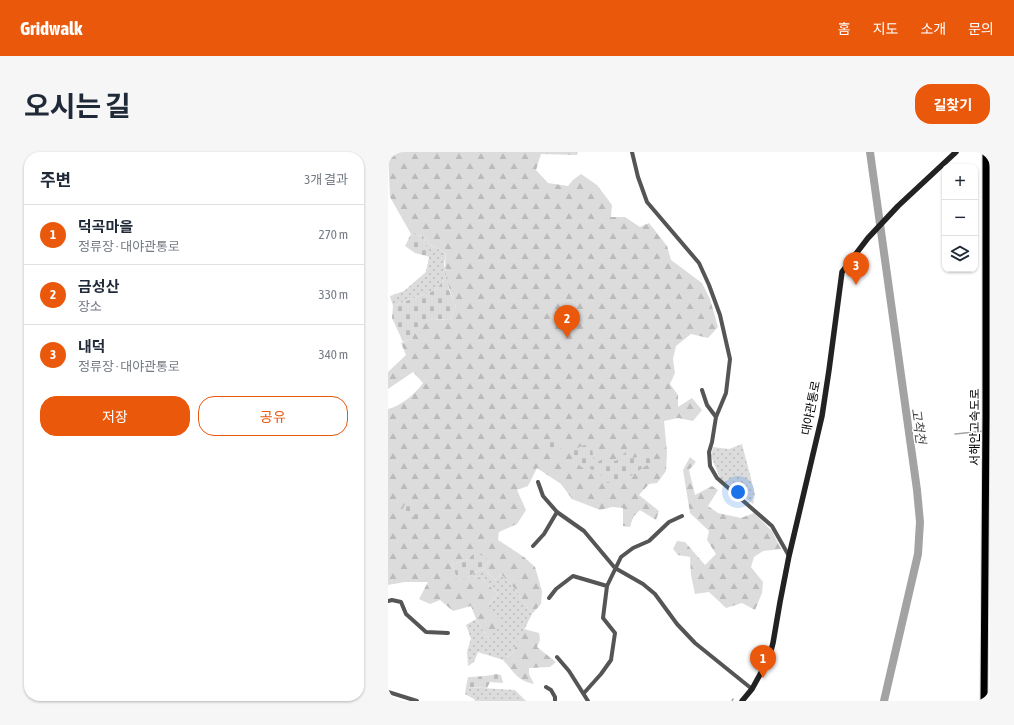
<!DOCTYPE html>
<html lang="ko">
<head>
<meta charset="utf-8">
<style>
  body { margin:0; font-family:"Asap Condensed","Noto Sans KR",sans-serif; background:#f6f6f7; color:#1f2937 }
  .controls { position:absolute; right:12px; top:12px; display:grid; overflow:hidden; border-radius:8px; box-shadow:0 1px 3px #0004 }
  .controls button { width:36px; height:36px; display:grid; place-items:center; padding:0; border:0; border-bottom:1px solid #e0e1e3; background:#fff; color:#1f2937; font:20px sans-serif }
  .you { position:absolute; left:350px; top:340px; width:14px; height:14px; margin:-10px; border:3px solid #fff; border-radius:50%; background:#1a73e8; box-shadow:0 0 0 6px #1a73e833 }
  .badge { display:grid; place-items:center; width:26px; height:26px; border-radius:50%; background:#ea580c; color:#fff; font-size:13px; font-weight:700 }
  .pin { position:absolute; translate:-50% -33px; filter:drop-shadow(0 1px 2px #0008) }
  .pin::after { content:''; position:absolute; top:21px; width:14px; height:12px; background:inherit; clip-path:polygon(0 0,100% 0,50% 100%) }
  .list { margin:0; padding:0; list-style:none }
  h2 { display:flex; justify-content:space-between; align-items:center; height:52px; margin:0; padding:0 16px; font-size:17px }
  h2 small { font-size:13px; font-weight:400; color:#747a83 }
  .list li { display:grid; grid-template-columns:26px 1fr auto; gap:12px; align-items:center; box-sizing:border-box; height:60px; padding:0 16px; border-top:1px solid #e0e1e3 }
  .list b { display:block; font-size:15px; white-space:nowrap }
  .list p { margin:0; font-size:13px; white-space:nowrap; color:#747a83 }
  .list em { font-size:13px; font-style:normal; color:#747a83 }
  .actions { display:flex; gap:8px; padding:12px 16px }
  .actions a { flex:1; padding:9px 0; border:1px solid #ea580c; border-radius:16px; text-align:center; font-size:14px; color:#ea580c }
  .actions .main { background:#ea580c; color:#fff }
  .icon { flex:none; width:22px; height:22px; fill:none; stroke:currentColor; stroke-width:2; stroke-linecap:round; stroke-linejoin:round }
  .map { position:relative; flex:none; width:602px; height:549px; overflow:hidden; border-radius:16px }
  header { display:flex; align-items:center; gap:24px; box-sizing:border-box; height:56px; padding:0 20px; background:#ea580c; color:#fff }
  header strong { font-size:19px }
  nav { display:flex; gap:22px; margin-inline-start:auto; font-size:14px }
  .intro { display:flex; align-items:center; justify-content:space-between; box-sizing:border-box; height:96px; padding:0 24px }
  h1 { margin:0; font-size:28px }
  .button { padding:10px 18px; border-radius:16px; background:#ea580c; color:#fff; font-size:14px; font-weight:700 }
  main { display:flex; gap:24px; padding:0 24px }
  aside { flex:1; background:#fff; border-radius:16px; box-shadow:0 1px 3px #0004 }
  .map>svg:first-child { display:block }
  .green { fill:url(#green-dots) }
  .forest { fill:url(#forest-firs) }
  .cemetery { fill:url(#cemetery-stones) }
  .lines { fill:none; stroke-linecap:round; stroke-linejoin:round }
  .stream { stroke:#a3a3a3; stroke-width:1.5 }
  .river { stroke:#a3a3a3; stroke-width:8 }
  .motorway-casing { stroke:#dbdbdb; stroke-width:9 }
  .minor { stroke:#555; stroke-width:4 }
  .secondary { stroke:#222; stroke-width:5.5 }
  .motorway { stroke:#000; stroke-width:7 }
  .labels { text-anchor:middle; stroke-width:3; stroke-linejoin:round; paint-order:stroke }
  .street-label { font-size:12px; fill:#000; stroke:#fff }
  .water-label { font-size:13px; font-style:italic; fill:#444; stroke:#fff }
</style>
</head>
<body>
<header>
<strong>Gridwalk</strong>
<nav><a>홈</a><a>지도</a><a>소개</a><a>문의</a></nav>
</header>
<div class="intro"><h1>오시는 길</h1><a class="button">길찾기</a></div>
<main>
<aside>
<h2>주변<small>3개 결과</small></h2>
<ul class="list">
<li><span class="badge">1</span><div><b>덕곡마을</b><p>정류장 · 대야관통로</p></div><em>270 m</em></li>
<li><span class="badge">2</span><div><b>금성산</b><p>장소</p></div><em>330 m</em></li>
<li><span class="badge">3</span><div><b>내덕</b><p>정류장 · 대야관통로</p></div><em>340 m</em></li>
</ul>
<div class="actions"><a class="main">저장</a><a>공유</a></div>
</aside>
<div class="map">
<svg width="602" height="549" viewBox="0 0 602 549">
  <defs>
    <pattern id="green-dots" width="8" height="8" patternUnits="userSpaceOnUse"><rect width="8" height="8" fill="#dcdcdc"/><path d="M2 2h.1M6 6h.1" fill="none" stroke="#bbb" stroke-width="1.8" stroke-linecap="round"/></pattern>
    <pattern id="forest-firs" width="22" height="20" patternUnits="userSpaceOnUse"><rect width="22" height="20" fill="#dcdcdc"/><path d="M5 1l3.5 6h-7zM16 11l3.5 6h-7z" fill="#bbb"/></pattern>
    <pattern id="cemetery-stones" width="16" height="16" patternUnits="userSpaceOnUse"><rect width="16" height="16" fill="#dcdcdc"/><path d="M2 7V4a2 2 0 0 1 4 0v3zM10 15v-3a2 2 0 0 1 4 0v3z" fill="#bbb"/></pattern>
  </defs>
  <rect width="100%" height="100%" fill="#fff"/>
  <path class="green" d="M35,84L44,94L58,101L56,112L59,124L48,138L5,154L2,144L16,139L38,120L41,105Z
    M354,292L367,342L365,352L332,326L323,304L325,295L341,297Z
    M96,417L107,428L113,422L127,437L144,462L124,502L115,508L90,500L86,510L80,514L79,499L83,487L78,473L88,467L101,488L99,454L110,442L90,424L79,426L87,420Z
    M78,535L127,538L138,549H87L86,547L77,542Z"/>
  <path class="forest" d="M0,0H190L189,3L153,2L148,18L160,31L180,34L185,28L193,22L209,33L224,53L223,65H237L252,75L261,71L279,94L283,108L314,131L322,147L330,175L320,186L303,182L288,194L285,207L287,221L282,232L290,243V255L304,246L314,258L305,269L290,266L276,269L279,301L278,319L269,331L261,332L251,343L271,359L268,368L252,358L245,365L242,375L235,374V356L224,355L212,358L184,347L173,332L149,316L140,334L129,338L138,358L129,372L111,380L110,388L136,405L147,415L154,439L153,452L144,462L127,437L113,422L107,428L96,417L101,408L80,407L64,412L69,427L90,424L110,442L99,454L112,470L101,488L88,467L83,454L65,459L52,448L42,452L31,447L40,430H17L0,433V257C13,254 27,242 35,231L25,220L0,237V220L18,203L13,191L24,187L30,172L45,167L62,168L68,154C61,138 55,120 58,101L44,94L35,84L23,82L2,45Z
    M302,305L308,310L301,318L307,343L324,334L330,338L320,354L330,361L353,366L366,361L384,379L393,397L375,399L366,405L363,415L375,430L374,441L367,458L354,451L338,456L321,440L307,442L303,423L302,405L290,403L285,397L289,389L297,390L317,413L328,402L319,388L321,379L302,361L295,318Z
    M136,477L151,481L152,488L149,495L168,510L162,515L141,516V522L146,532C129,529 126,520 115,508L124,502Z"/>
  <path class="cemetery" d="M23,82L35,84L42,105L27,101L17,94Z
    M59,124L61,138L68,154L62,168L45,167L31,172L24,187L15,190L4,166L5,154L48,138Z
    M166,288L172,291L173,296L169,300L161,301L156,297L157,290Z
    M196,293L204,295L206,312L215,307L228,309L238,300L246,306L258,301L265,309L232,331H217L211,319L193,315L185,305V298Z
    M19,348L29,352L33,356L32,368L14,358Z
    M88,400L101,408L96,417L87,420L79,426L69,427L64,412L80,407Z
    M108,522L113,523L115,531L102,530L99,536L78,535L80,525C86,525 103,524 108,522Z"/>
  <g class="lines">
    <path class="stream" d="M567,282L596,279
      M344,549L345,547"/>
    <path class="river" d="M482,0L529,338L532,370L530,402L496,549"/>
    <g class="motorway-casing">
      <path id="motorway" d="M596,549L598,264V0"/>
    </g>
    <path class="minor" d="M244,0L250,25L259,50L311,111L321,133L332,163L342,207L338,241L328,265L324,290L321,300L322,314L329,326L384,374L401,404
      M314,238L319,253L328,265
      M150,330L155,344L169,360L196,379L227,416L255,432L267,442L289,472L307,491L364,537
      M145,394L156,382L169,360
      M161,446L168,437L185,424L219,434
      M0,449L4,448L13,450L18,462L38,480L60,481
      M169,505L181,519L200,549
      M158,535L163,538L167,545V549
      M0,540L29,549
      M196,541L213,522L223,508L227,481L215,466L219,434L233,405L245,396L261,389L281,370L294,364"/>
    <path class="secondary" d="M354,549L364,537L381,506L385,491L392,450L401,404L434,264L441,218L454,120L480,86L510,54L568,0"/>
    <use href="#motorway" class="motorway"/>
  </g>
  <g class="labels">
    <g class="street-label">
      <text transform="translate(423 256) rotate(-79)" y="4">대야관통로</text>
      <text transform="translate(587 275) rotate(-90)" y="4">서해안고속도로</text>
    </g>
    <g class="water-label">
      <text transform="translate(531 274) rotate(82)" y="5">고척천</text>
    </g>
  </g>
</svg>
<div class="controls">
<button>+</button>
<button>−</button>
<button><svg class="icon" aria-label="layers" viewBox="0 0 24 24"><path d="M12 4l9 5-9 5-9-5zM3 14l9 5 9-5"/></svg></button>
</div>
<div class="you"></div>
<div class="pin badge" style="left:375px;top:526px">1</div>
<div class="pin badge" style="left:179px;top:186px">2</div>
<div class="pin badge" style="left:468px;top:133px">3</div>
</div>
</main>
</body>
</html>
